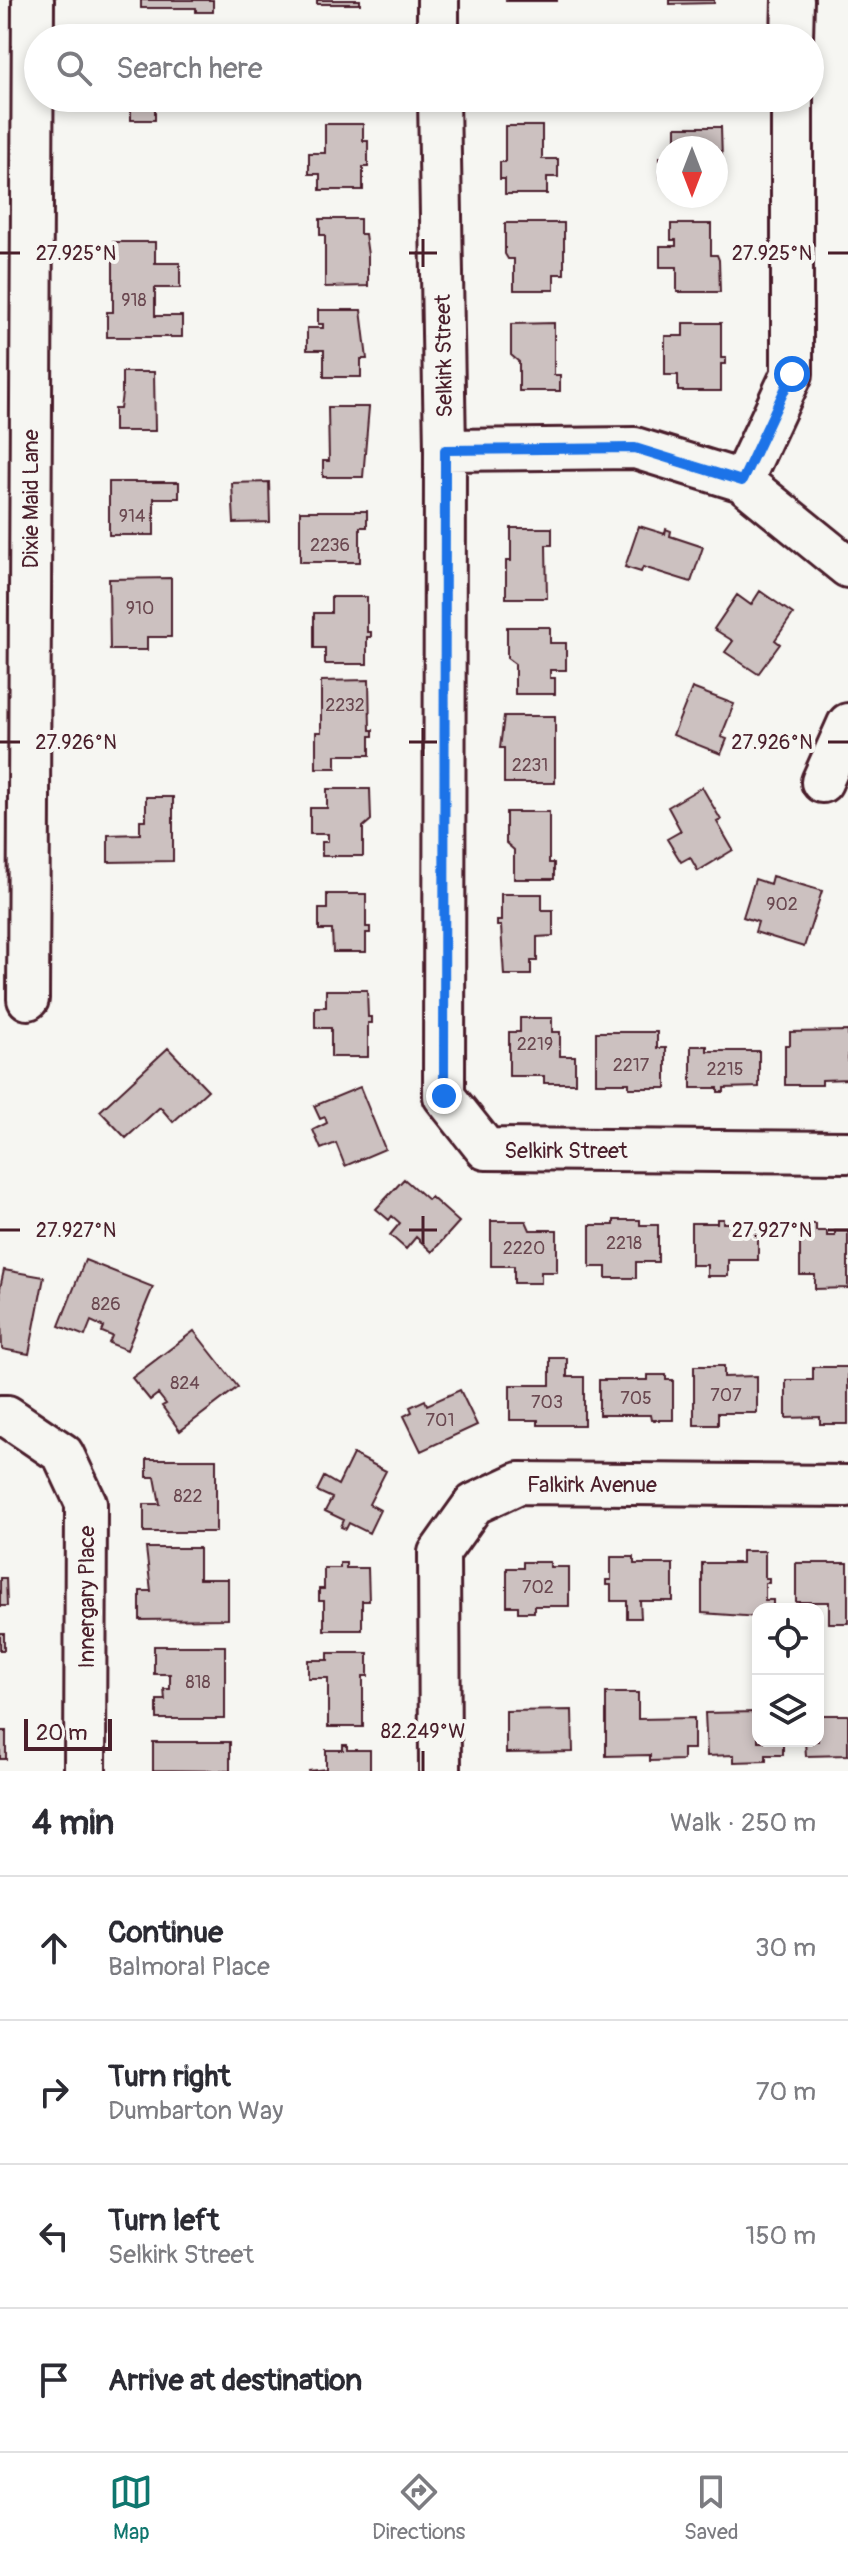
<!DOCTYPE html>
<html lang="en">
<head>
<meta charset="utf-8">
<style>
  body { margin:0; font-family:Pangolin,sans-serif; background:#f2f2f3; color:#2b2b33 }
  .controls { position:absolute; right:24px; bottom:24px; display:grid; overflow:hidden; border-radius:16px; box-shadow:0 4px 12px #0003 }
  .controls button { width:72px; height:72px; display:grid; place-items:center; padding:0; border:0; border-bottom:2px solid #e1e1e2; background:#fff; color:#2b2b33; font:40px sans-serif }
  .compass { position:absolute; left:656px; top:136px; width:72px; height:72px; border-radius:50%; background:#fff; box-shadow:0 4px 12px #0003; rotate:180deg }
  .scale { position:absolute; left:24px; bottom:20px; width:88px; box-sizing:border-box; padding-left:8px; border:4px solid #4a1f2b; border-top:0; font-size:22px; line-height:28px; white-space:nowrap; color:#4a1f2b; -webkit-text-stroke:6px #f6f6f2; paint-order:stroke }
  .stop { position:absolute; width:24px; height:24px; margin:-18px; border:6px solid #1a73e8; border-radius:50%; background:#fff }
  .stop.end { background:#1a73e8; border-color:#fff; box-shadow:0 2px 8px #0008 }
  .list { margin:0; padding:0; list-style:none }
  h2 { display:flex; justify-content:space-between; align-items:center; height:104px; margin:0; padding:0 32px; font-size:34px }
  h2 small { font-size:26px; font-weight:400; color:#7c7c81 }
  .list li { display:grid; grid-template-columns:52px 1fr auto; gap:24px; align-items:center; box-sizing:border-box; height:144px; padding:0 32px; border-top:2px solid #e1e1e2 }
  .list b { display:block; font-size:30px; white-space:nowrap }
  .list p { margin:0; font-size:26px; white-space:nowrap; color:#7c7c81 }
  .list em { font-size:26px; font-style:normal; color:#7c7c81 }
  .icon { flex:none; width:44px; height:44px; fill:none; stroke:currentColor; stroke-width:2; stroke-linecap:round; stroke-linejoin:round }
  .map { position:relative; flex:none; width:848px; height:1771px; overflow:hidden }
  .search { position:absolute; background:#fff; box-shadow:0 4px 12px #0003; left:24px; right:24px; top:24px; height:88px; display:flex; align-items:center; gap:20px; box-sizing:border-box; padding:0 28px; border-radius:44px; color:#7c7c81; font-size:30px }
  .sheet { height:680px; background:#fff }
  nav { display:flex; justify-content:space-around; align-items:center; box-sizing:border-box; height:112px; border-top:2px solid #e1e1e2; background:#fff; font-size:22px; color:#7c7c81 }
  nav a { display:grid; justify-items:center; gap:4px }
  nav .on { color:#0f766e }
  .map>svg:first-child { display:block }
  .building { fill:#ccc1c0; stroke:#4a1f2b; stroke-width:2 }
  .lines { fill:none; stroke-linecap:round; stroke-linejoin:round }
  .minor-casing { stroke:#4a1f2b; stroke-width:46 }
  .minor { stroke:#f6f6f2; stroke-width:40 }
  .route { stroke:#1a73e8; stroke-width:10 }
  .ticks { fill:none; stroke:#4a1f2b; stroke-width:3 }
  .labels { text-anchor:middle; stroke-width:8; stroke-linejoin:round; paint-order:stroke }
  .number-label { font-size:18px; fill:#6a4850 }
  .street-label { font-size:22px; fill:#4a1f2b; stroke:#f6f6f2 }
  .ticks-label { font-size:20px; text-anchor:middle; fill:#4a1f2b; stroke:#f6f6f2; stroke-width:8; stroke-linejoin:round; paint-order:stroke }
</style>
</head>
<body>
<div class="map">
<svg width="848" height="1771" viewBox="0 0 848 1771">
  <rect width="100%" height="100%" fill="#f6f6f2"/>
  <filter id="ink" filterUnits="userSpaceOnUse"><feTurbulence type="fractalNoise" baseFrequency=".0125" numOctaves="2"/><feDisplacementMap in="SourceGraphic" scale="16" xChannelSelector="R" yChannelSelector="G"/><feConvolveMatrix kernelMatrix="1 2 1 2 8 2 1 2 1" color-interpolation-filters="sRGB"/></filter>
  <g filter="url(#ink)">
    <path class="building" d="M141,0H213V12H196V8H141Z
      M317,0H360V4H317Z
      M506,0H557V1H506Z
      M670,0H714V3L670,4Z
      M96,32H131V38H96Z
      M325,32H368V38H325Z
      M675,33H715V38H675Z
      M96,98H155V120H131V104H96Z
      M680,98H720V103H680Z
      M325,124H363V141H368V167H363V190H320V174H309V153H325Z
      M505,126H542V159H558V177H547V194H505V179H500V162H505Z
      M676,127H721L722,161H716V166V148H676Z
      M660,157H668V177H660Z
      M320,219H360V234H365L368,255V286L325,287V235H320Z
      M505,223H564V274H554V290H514V259H508L505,254Z
      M671,224H711V255H717L719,260L720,292H677V267H660V246H676V240H671Z
      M113,242H155V263H180V288H155V316H182V337H107V312H113Z
      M318,310H361L367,359H361V377H324V350H307V328H323V324H318Z
      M554,323V375H560V391H519V362L511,355V324Z
      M683,323H721V358H726V364H721V391H678V375H665V336H683Z
      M122,372H154L155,431H114V409H120L122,393Z
      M328,407H369L363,477H323V461H329Z
      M109,482H179V498H154V535H109Z
      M269,482L270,522L234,523L232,483Z
      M300,511H367V527H360V562H300Z
      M639,526L665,534L666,529L671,531L670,536L703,547L691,582L643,567L641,572L625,567Z
      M511,528H552V545H546L547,598H506V561H511Z
      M171,578V637H147V650H110L109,579Z
      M760,591L793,614L775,640L780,644L758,674L725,652L733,641L714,629L737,595L751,605Z
      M331,597H367V632H371V637H367V664H325V648H314V613H331Z
      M507,627H550V643H566V670H550V678H555V694H515V664L507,658Z
      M369,680L370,730H373V736H370V755H336V768H316V732H321V681Z
      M692,688L734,704L721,737L727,739L721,754L673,735Z
      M504,716H555V783H504V748H500Z
      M702,787L721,820L717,822L733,850L698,871L690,857L681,862L667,839L681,831L668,807Z
      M327,789H370L371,820L363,827V856H322V842H328V834H310V808H327Z
      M146,797H173V861L108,862V835L140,834V820H146Z
      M506,812H549V863H554V879H514V850L506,843Z
      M772,876L822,891L804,947L755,932L758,922L743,917L755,879L770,884Z
      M327,894H366V927H370V933H366V952H333L332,930H319V909H327Z
      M501,894H542V910H553V936L537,937V961H531V975H504L501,926H497V921H501Z
      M326,990H367L368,1017H372V1023H368V1057H331V1028H315V1007H326Z
      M520,1018H552V1032H560V1056H575V1083H544V1076H509V1032H520Z
      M848,1031V1079L822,1080V1085H785V1045H790V1032Z
      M596,1032H657V1048H666V1088H629V1083H596Z
      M691,1046H707V1051H759V1087L724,1088V1092H718V1088H691Z
      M168,1048L208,1090L173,1122L160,1107L126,1138L100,1111Z
      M360,1087L385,1149L345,1166L336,1143L321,1149L313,1130L327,1123L325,1117L320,1119L314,1106Z
      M404,1179L428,1200L431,1197L459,1222L432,1252L416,1237L406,1249L390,1235L400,1223L392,1216L389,1220L376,1209Z
      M717,1219H723V1223H758V1260H728V1276H707V1265H691V1223H717Z
      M614,1220H640V1225H658V1262H636V1278H606V1267H590V1225H614Z
      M491,1221H526L530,1230H557V1272H541V1283H514V1266H491Z
      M800,1224H816V1231H827V1236H835V1231H848V1288L815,1289V1275H800Z
      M85,1260L153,1287L127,1350L109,1343L112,1336L102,1332L104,1327L91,1321L85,1336L59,1326Z
      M4,1270L44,1277L29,1354L2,1349L0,1288Z
      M194,1331L238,1387L180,1431L162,1406L166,1404L158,1394L150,1400L132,1378Z
      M550,1358H567V1377H584V1425H538V1420H510V1385H550Z
      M694,1366H724V1377L757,1376V1413H718V1425H694Z
      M813,1367H848V1424H820V1417L786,1418V1380H813Z
      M648,1375H666V1380H673V1420H651L650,1415H599V1380H648Z
      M460,1390L477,1425L421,1451L404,1416L412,1412L410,1407L425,1400L427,1405Z
      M353,1454L386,1471L369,1504L380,1510L369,1533L349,1523L346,1529L341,1527L344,1520L325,1511L332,1498L317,1491L324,1477L338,1485Z
      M147,1459H216V1532H144V1504H160L155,1477H147Z
      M146,1548H199V1579H228V1619L140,1620V1591H151Z
      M742,1551H765V1578H769V1583H765V1600H773V1609H758V1617L702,1613V1563H742Z
      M611,1557H634V1564H673V1601H640L641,1618H627V1601H611V1585H606V1580H611Z
      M523,1562H550V1567H569V1606H534V1612H518V1606H507V1568H523Z
      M340,1563H346V1568H368L369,1601H362V1630H324V1601H319V1589H324V1568H340Z
      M796,1563H848V1623H829V1602H796Z
      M0,1578H6L7,1606H0Z
      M0,1633H4V1650H0Z
      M154,1646H225V1719H157V1700H165L164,1689H170V1674H154Z
      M328,1653H368V1676H363V1727H328V1678H308V1660H328Z
      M606,1693H638V1719L694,1718V1749H683V1760L650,1761V1755L606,1756Z
      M572,1710L573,1752L506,1753V1711Z
      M758,1712V1741H783V1755H766V1761L734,1762V1755L707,1756L705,1713Z
      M818,1715H848V1755L806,1756L805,1741H818Z
      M0,1731H6V1759H0Z
      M153,1742H230V1771L153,1770Z
      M343,1745H347V1750H370V1771H308L326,1769V1750H343Z"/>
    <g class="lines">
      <g class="minor-casing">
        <path id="minor" d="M438,0V38
          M792,38L793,0
          M439,98L445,450L444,1096L486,1149L848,1152
          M445,450L635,448L742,481L848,567
          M742,481L792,374V98
          M822,782L848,724
          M28,999L33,0
          M0,1416H7L63,1454L86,1503L85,1771
          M440,1771L439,1553L474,1504L519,1483L848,1486"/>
      </g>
      <use href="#minor" class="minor"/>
    </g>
  </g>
  <g class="lines" filter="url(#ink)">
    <path class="route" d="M444,1096L445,450L635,448L742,481L792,374"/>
  </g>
  <path class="ticks" d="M423,239V267M0,253H20M409,253H437M828,253H848M423,728V756M0,742H20M409,742H437M828,742H848M423,1216V1244M0,1230H20M409,1230H437M828,1230H848M423,1751V1771"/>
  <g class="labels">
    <g class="number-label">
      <text x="134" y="306">918</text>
      <text x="132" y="522">914</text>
      <text x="330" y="551">2236</text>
      <text x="140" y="614">910</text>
      <text x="345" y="711">2232</text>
      <text x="530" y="771">2231</text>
      <text x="782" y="910">902</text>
      <text x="535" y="1050">2219</text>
      <text x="631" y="1071">2217</text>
      <text x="725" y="1075">2215</text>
      <text x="624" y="1249">2218</text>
      <text x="524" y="1254">2220</text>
      <text x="106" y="1310">826</text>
      <text x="185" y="1389">824</text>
      <text x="726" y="1401">707</text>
      <text x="636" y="1404">705</text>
      <text x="547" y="1408">703</text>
      <text x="440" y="1426">701</text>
      <text x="188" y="1502">822</text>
      <text x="538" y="1593">702</text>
      <text x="198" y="1688">818</text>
    </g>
    <g class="street-label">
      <text transform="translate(443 356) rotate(-91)" y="8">Selkirk Street</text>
      <text transform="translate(30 499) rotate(-90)" y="8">Dixie Maid Lane</text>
      <text x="566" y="1158">Selkirk Street</text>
      <text x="592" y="1492">Falkirk Avenue</text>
      <text transform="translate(86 1597) rotate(-90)" y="8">Innergary Place</text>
    </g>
  </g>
  <g class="ticks-label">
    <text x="772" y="260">27.925°N</text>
    <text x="76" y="260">27.925°N</text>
    <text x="76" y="749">27.926°N</text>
    <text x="772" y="749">27.926°N</text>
    <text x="772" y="1237">27.927°N</text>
    <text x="76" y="1237">27.927°N</text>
    <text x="423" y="1738">82.249°W</text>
  </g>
</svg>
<div class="controls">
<button><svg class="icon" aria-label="locate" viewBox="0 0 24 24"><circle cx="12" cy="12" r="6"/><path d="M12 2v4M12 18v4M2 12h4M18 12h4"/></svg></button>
<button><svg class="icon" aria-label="layers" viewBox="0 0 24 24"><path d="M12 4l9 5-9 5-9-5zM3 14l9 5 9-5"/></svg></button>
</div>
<svg class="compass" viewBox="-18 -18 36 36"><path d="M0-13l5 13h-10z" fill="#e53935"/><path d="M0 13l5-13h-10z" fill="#7c7c81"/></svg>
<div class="scale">20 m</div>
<div class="stop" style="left:792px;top:374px"></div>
<div class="stop end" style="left:444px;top:1096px"></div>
<div class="search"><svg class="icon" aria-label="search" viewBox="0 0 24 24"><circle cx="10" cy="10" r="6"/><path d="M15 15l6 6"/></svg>Search here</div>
</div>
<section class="sheet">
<h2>4 min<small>Walk · 250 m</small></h2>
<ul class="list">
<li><svg class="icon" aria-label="ahead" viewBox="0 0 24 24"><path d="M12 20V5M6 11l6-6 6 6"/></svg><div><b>Continue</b><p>Balmoral Place</p></div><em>30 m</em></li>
<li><svg class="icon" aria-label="right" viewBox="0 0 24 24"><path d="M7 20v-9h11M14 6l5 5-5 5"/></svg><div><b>Turn right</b><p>Dumbarton Way</p></div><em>70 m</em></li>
<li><svg class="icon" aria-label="left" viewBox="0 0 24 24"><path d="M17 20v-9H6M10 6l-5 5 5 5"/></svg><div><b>Turn left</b><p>Selkirk Street</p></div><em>150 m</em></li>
<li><svg class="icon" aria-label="arrive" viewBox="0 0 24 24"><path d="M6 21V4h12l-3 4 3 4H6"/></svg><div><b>Arrive at destination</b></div></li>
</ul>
</section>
<nav>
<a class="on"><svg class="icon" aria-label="map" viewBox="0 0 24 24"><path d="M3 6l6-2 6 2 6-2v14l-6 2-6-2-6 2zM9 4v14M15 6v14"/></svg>Map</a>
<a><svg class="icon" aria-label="directions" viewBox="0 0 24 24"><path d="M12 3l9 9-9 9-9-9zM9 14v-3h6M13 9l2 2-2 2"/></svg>Directions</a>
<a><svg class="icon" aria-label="saved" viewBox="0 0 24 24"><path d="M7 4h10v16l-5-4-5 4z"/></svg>Saved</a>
</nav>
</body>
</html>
